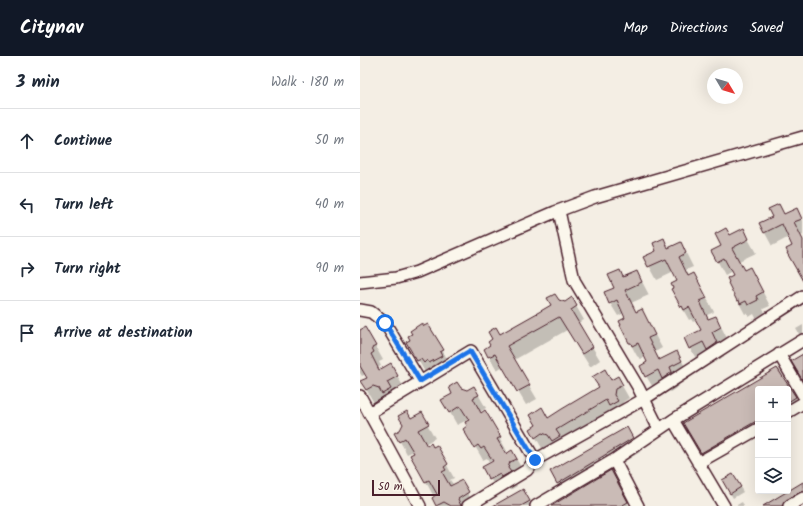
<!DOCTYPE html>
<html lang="en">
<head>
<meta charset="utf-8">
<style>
  body { margin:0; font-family:Kalam,sans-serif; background:#f2f2f3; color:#1f2937 }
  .controls { position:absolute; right:12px; bottom:12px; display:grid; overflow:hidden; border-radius:4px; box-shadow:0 4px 16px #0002 }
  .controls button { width:36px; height:36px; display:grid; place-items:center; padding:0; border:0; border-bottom:1px solid #e0e1e3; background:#fff; color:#1f2937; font:20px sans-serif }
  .compass { position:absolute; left:347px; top:12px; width:36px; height:36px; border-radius:50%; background:#fff; box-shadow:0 4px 16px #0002; rotate:128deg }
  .scale { position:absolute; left:12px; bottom:10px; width:68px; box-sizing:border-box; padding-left:4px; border:2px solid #4a1f2b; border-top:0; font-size:11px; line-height:14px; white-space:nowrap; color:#4a1f2b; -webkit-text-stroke:3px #fbf7ec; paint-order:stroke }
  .stop { position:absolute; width:12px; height:12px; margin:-9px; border:3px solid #1a73e8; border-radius:50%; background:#fff }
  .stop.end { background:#1a73e8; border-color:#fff; box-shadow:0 1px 4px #0008 }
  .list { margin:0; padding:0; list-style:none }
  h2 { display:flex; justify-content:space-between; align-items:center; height:52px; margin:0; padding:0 16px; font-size:17px }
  h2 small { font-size:13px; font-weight:400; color:#747a83 }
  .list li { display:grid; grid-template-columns:26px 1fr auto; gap:12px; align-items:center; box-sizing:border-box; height:64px; padding:0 16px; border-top:1px solid #e0e1e3 }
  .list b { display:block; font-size:15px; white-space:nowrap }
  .list em { font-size:13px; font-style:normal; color:#747a83 }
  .icon { flex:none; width:22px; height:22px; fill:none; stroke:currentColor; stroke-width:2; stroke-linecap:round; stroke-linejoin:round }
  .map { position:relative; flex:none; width:443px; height:450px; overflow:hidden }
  header { display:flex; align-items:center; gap:24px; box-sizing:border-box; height:56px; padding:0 20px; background:#111827; color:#fff }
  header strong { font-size:19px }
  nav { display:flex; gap:22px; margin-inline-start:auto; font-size:14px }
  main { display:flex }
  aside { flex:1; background:#fff }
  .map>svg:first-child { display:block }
  .shadow { fill:#0003 }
  .building { fill:#cabbb6; stroke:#4a1f2b }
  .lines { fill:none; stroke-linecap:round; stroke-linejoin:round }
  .minor-casing { stroke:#4a1f2b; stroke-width:14 }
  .minor { stroke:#fbf7ec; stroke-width:11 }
  .route { stroke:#1a73e8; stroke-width:5 }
</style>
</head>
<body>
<header>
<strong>Citynav</strong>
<nav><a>Map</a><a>Directions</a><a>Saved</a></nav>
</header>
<main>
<aside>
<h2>3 min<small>Walk · 180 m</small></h2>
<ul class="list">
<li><svg class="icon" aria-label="ahead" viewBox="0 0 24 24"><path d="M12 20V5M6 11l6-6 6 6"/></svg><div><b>Continue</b></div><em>50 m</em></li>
<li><svg class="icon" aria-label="left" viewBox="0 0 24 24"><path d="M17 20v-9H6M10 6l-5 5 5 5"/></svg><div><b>Turn left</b></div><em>40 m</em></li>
<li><svg class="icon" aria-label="right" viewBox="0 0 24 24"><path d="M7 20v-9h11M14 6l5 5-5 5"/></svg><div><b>Turn right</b></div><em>90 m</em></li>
<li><svg class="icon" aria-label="arrive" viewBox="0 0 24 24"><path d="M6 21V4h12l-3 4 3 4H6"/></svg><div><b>Arrive at destination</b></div></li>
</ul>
</aside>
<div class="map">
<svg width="443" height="450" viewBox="0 0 443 450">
  <rect width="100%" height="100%" fill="#f4eee4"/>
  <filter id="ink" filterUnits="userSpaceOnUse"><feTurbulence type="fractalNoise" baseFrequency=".025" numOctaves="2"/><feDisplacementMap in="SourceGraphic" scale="8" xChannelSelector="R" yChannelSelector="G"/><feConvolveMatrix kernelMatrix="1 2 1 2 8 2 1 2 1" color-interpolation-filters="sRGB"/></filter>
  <g filter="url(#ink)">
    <path class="shadow" d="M419,149L424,159L436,153L443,165V179L441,180L443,184V226L428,198L433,190L429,181L412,190L405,177Z
      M383,174L396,197L379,205L384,215L397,225L410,250L403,253L405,257L396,262L394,258L389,261L387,257L385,258L378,245L372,215L365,219L358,206L363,190L370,180Z
      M303,183L309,193L321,187L333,211L326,214L329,220L341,231L354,256L347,259L349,264L356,261L368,284L358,289L364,301L355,306L351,299L338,306L325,283L342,274L337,264L333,266L331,263L329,264L321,250L318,226L314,216L297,224L285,202L297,195Z
      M277,216L289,239L271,247L276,257L289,268L302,292L295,296L300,305L317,296L329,318L317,325L319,330L310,336L306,327L294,333L286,320L288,307L285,301L281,303L277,300L270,287L264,257L258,260L250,247L256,232L263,222Z
      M212,243L224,264L218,267L240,304L230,311L207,274L154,304L177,343L166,349L143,310L137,314L125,293L131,290L140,279L198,245L205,247Z
      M68,269L90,308L66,318L48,286Z
      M443,269V284L436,273Z
      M0,272L1,274L5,272L23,304L19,306L21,310L17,312L19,315L30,309L45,333L34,340L37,346L31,350L28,345L21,343L14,347L2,326L8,322L6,318L2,320L0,317Z
      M419,313L438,346L428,352V333H398V369L344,401L324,368Z
      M257,321L269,342L263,346L261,353L203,388L207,394L200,398L197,392L183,394L171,373Z
      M114,331L126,352L120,356L121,358L125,356L147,395L144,397L145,399L152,396L164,416L155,426L157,430L150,434L149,431L138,436L124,412L134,406L133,404L129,406L127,402L123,404L105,373L108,371L109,363L97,369L83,344L100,333L107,335Z
      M61,357L75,382L65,388L84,404L94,422L90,424L93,428L89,430L90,432L101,425L115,450H77L73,442L79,439L77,437L73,439L66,426L74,422L54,395L47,398L36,378L41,374L51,363Z
      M266,372L280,396L250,414L269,450H193L206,442L192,416Z
      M373,419L383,436L373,442L363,425Z
      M443,428V440L427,450H423L427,443H425L421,450H405Z
      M162,434L171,450H135Z
      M382,446L384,450H377V449Z"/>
    <path class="building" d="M419,148L424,158L437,152L442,163L434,166L443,184V225L427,197H428L426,193L432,190L422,168L404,177L399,167L412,161L408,153Z
      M366,172L370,179L384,172L389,183L372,192L384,214L390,211L403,236L396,240L398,244L388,249L386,245L380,248L379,244L377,245L368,227L369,226L367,222L373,219L364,202L357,206L351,195L361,190L355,178Z
      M304,182L308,192L321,186L326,197L319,201L328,220L334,217L347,242L340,245L342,250L348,263L356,260L361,271L352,276L357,287L347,294L343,286L329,293L324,282L341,274L329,251L324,254L322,250L321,251L311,233L313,232L311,228L317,225L306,203L288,211L283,201L296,195L293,187Z
      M260,214L263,221L277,215L282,226L265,234L276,256L282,253L295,279L288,282L299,304L317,295L322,305L310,311L312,316L302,323L298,314L285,321L280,310L287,306L278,287L272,290L271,287H269L260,269H261L259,265L265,262L257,244L249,248L244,236L254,232L248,219Z
      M195,238L199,244L205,246L212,241L217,250L211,254L233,291L222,298L199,261L147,290L170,329L157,336L135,298L128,301L124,293L130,289L128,286L132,283L128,276L136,271L140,278L179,256L191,249L187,242Z
      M62,267L64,270L68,268L84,294L80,296L82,300L69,307L67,304L64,307L61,303L57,305L46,286L50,284L48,280L52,278L50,275Z
      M5,271L16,290L12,292L14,296L11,298L19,314L31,307L38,320L27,326L31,333L22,338L19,332L13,330L6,334L0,325L7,322L0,310V274Z
      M443,298V325L431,305Z
      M417,312L436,341L428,346V333H398V364L341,397L323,367Z
      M245,313L251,324L258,320L263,329L255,333L254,339L258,345L249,350L246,344L196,374L200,380L192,385L188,379L182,377L175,382L170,373L176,369L170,359L182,351L188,362L202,353L239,331L232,321Z
      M97,326L101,332L107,334L114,330L119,339L113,342L121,357L125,354L141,381L137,383L146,398L152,394L157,403L150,406L148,412L151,416L142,421L140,418L129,424L122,411L133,405L124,391L121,393L118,389L114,392L103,373L107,370L105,366L109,364L100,350L89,357L81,344L92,338L89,331Z
      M47,355L51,362L62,356L69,368L58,374L67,390L71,387L73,391L77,389L88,408L84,411L86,414L82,416L90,430L102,424L109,436L98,443L101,450H91L84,446L76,450L72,442L77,438L69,424L65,426L50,399L54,397L45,382L39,386L34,377L40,374L43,368L38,360Z
      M267,371L273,382L197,428L190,415Z
      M251,414L268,446L261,450H191Z
      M373,418L381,431L370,438L362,424Z
      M443,426V435L426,444L422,450H403Z
      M163,433L170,445L161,450H133Z"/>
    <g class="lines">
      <g class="minor-casing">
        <path id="minor" d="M199,155L214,224L278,331L299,373
          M0,226L36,222L57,216L195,156L235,141L443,81
          M0,254L11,256L25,267L60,325
          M419,298L443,339
          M0,340L60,450
          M428,356L443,347
          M9,357L111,295L175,404
          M313,364L364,450
          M338,407L398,373
          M108,450L167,414L175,404L284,343L443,240
          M176,450L254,404
          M278,450L254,404L313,364L443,284
          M429,450L443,442"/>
      </g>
      <use href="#minor" class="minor"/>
    </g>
  </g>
  <g class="lines" filter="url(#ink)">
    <path class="route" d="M25,267L60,325L110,295L175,404"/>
  </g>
</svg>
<div class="controls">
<button>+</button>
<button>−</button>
<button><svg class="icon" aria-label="layers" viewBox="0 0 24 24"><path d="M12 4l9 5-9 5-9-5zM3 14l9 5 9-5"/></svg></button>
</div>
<svg class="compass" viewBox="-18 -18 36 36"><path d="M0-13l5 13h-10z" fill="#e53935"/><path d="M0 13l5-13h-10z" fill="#747a83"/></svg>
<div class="scale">50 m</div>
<div class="stop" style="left:25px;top:267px"></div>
<div class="stop end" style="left:175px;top:404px"></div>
</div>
</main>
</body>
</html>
